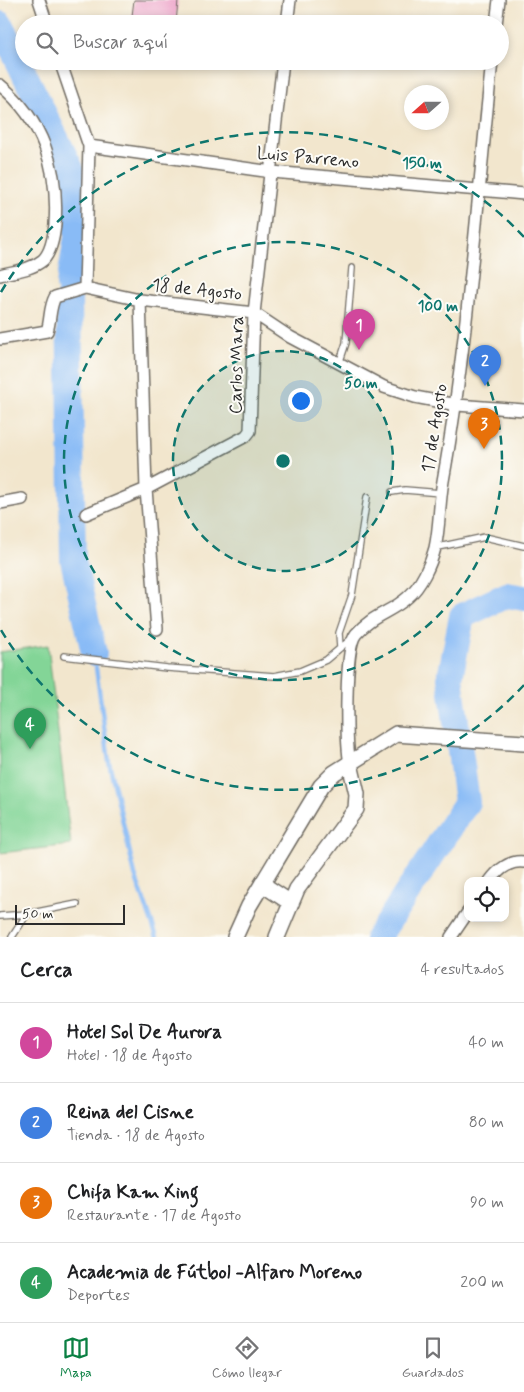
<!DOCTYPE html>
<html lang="es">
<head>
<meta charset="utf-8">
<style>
  body { margin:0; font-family:Mynerve,sans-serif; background:#f2f2f2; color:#202124 }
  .controls { position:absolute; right:15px; bottom:15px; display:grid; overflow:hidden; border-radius:10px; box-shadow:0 2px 8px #0003 }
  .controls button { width:45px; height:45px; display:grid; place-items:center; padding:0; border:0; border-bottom:1px solid #e0e0e0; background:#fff; color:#202124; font:25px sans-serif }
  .compass { position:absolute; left:404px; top:85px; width:45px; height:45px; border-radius:50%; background:#fff; box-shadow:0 2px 8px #0003; rotate:249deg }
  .scale { position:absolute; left:15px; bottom:12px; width:110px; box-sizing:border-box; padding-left:5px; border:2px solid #2b2b2b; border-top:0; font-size:14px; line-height:18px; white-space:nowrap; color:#2b2b2b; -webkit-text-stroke:4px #fdfcf7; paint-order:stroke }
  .you { position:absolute; left:300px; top:400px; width:18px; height:18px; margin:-12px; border:4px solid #fff; border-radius:50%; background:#1a73e8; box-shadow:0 0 0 8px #1a73e833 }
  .badge { display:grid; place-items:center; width:32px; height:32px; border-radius:50%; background:#0b8043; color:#fff; font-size:16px; font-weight:700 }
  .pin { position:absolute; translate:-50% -41px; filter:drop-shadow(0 1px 2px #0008) }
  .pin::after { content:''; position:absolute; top:26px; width:18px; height:15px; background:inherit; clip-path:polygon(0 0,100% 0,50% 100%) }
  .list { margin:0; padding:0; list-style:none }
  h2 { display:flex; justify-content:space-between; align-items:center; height:65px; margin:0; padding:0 20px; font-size:21px }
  h2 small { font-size:16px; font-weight:400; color:#757577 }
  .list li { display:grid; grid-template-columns:32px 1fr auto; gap:15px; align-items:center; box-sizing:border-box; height:80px; padding:0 20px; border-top:1px solid #e0e0e0 }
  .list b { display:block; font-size:19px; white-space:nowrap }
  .list p { margin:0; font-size:16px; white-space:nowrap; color:#757577 }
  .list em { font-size:16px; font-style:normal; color:#757577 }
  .icon { flex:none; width:28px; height:28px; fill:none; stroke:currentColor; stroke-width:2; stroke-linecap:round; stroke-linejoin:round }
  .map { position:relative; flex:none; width:524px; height:937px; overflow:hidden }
  .search { position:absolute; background:#fff; box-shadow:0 2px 8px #0003; left:15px; right:15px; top:15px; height:55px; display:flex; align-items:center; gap:12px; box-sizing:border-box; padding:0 18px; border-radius:28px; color:#757577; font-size:19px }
  .sheet { height:385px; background:#fff }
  nav { display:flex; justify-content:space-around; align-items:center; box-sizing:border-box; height:70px; border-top:1px solid #e0e0e0; background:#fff; font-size:14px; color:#757577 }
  nav a { display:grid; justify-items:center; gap:2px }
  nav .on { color:#0b8043 }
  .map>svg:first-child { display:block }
  .grass { fill:#83d597; stroke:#578061 }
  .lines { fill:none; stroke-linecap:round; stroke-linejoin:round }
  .stream { stroke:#89bbf6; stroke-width:4.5 }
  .river { stroke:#89bbf6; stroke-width:26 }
  .building { fill:#ec9ec6 }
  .service-casing { stroke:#716c64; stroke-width:8 }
  .minor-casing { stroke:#716c64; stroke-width:14 }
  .tertiary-casing { stroke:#716c64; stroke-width:18 }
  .service { stroke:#fff; stroke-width:5.5 }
  .minor { stroke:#fff; stroke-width:11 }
  .tertiary { stroke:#fff; stroke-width:15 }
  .ring { fill:none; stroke:#0f766e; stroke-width:2.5; stroke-dasharray:9 6 }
  .labels { text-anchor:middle; stroke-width:4; stroke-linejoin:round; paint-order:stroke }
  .street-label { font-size:18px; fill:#2b2b2b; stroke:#fdfcf7 }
  .centre { fill:#0f766e; stroke:#fdfcf7; stroke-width:2.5 }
  .ring-label { font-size:15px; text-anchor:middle; font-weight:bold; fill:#0f766e; stroke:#fdfcf7; stroke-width:4; stroke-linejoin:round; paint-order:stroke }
</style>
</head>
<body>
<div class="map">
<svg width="524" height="937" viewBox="0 0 524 937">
  <rect width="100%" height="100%" fill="#fdfcf7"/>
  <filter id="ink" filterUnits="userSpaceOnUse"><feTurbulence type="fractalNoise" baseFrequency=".02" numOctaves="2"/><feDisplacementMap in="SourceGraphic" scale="10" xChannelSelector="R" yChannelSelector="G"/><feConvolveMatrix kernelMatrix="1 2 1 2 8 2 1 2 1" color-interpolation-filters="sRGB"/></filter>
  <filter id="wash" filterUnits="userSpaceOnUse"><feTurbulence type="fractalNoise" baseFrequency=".0096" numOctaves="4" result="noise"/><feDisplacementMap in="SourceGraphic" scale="20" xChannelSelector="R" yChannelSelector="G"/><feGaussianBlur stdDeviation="1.12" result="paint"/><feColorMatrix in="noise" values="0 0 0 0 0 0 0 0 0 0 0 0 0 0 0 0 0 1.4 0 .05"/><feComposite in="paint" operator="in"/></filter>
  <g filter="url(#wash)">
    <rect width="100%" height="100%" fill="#f2e6cd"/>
    <path class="grass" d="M48,645L71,845L0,853V652Z"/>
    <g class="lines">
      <path class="stream" d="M96,668L109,762L135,875L157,937"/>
      <path class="river" d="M0,24L71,169L77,237L69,285
        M69,297L73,560L94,653
        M378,937L467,802L450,678L462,616L507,595L524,598"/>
    </g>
    <g id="blocks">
      <path class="building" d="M134,0H178L176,24H131Z"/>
    </g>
  </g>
  <g filter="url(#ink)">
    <use href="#blocks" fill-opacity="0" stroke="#716c64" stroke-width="1"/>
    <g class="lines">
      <g class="service-casing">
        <path id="service" d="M339,364L346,343L352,268
          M392,492L405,490L441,493
          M434,548L485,537L524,546
          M340,648L339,633L352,595L367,497
          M64,656L167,668L274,676L300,671L326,660L352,638
          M27,914L77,904
          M0,916L27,914L12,937"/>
      </g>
      <g class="minor-casing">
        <path id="minor" d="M39,0L47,24
          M287,24L290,0
          M496,24L499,0
          M60,61L89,146L85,288
          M0,85C43,120 59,170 55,224C54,235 51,252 43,260C31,270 14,271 0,275
          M89,146L272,172L524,194
          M140,300L146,489L157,629
          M0,339L47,331C51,320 49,308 55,297L85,288L140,300L254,313L290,337L384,387L415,397L457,405L524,410
          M0,503L22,499
          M86,514L146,489L246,436L250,431L254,313L283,61
          M350,764C346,743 344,648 356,634C372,615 392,612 408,597C421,586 431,564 435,548C440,526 439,503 443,481C468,342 477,201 492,61
          M490,881C498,870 510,860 524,862
          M451,937L468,912"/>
      </g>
      <g class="tertiary-casing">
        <path id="tertiary" d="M262,884L291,903
          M235,937L249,906L321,786L334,773L396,734L524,743
          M277,937L297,889L356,809L357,794L350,764"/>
      </g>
      <use href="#service" class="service"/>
      <use href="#minor" class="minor"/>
      <use href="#tertiary" class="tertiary"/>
    </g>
  </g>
  <circle cx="283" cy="461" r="110" fill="#0f766e" fill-opacity=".12"/>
  <g class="ring">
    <circle cx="283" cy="461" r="110"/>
    <circle cx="283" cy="461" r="219"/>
    <path d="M524 685A329 329 0 0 1 1 630M1 292A329 329 0 0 1 524 237"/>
  </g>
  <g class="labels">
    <g class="street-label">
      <text transform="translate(308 157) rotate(5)" y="6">Luis Parreno</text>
      <text transform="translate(197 289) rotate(6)" y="6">18 de Agosto</text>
      <text transform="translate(236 365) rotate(-89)" y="6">Carlos Mara</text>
      <text transform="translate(434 428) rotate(-81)" y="6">17 de Agosto</text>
    </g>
  </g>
  <circle cx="283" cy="461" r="8" class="centre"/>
  <g class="ring-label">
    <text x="422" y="168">150 m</text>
    <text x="438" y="311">100 m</text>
    <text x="361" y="388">50 m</text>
  </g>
</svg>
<div class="controls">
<button><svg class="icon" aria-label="locate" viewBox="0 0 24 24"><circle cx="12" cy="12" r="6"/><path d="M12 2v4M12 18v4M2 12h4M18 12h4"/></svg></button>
</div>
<svg class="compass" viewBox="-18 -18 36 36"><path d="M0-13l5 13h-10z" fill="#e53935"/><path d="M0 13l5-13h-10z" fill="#757577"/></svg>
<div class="scale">50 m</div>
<div class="you"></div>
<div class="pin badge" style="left:359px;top:350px;background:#d1479c">1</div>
<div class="pin badge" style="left:485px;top:386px;background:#3f7fe0">2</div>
<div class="pin badge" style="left:484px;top:449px;background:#e8710a">3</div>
<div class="pin badge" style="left:30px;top:749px;background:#2e9e5b">4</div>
<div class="search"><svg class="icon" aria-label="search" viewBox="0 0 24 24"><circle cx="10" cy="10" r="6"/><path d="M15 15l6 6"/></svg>Buscar aquí</div>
</div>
<section class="sheet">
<h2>Cerca<small>4 resultados</small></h2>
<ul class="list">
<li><span class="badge" style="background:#d1479c">1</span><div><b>Hotel Sol De Aurora</b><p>Hotel · 18 de Agosto</p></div><em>40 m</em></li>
<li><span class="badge" style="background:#3f7fe0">2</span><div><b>Reina del Cisne</b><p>Tienda · 18 de Agosto</p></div><em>80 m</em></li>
<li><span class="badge" style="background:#e8710a">3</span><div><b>Chifa Kam Xing</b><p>Restaurante · 17 de Agosto</p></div><em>90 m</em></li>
<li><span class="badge" style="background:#2e9e5b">4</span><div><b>Academia de Fútbol -Alfaro Moreno</b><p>Deportes</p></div><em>200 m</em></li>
</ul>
</section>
<nav>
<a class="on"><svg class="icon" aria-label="map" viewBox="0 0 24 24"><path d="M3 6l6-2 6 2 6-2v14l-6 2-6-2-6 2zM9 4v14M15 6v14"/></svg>Mapa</a>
<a><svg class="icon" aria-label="directions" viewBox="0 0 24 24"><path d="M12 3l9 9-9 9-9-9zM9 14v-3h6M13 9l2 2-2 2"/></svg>Cómo llegar</a>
<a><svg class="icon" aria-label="saved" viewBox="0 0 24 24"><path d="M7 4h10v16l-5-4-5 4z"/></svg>Guardados</a>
</nav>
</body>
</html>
